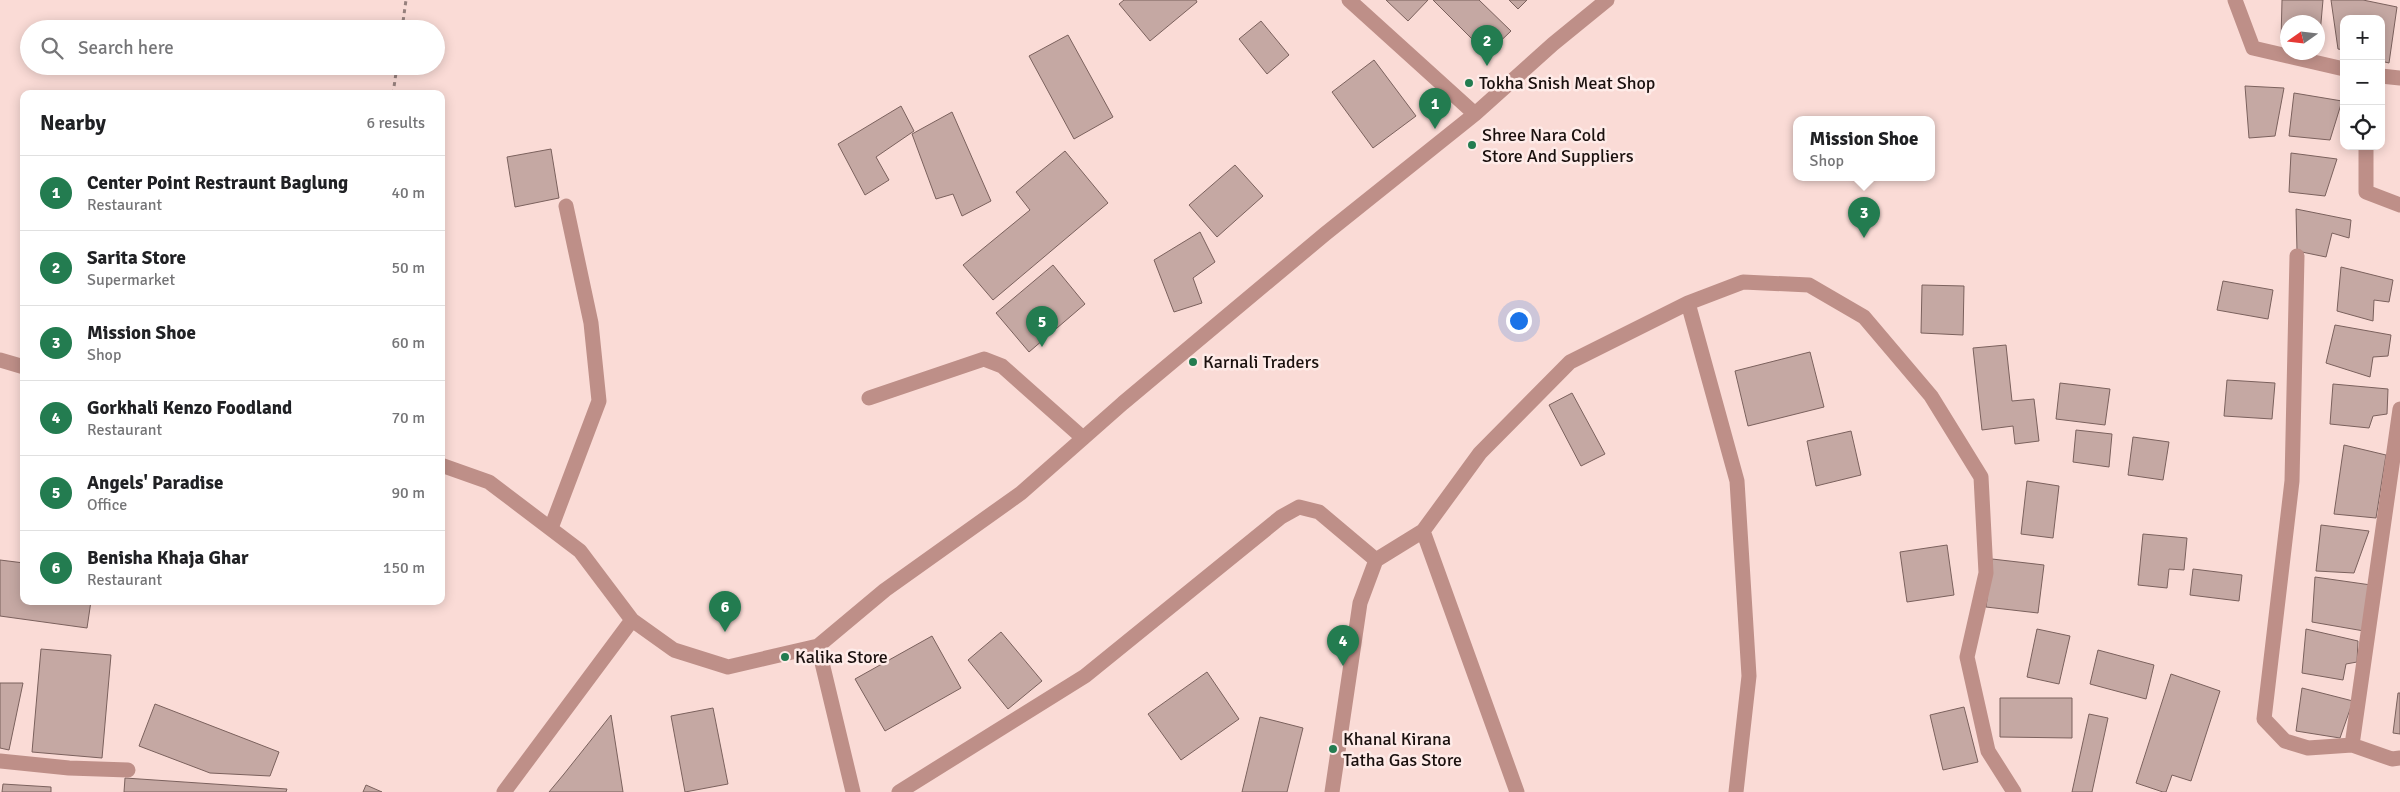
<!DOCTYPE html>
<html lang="en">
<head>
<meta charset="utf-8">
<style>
  body { margin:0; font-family:Signika,sans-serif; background:#f2f2f2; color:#202124 }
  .controls { position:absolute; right:15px; top:15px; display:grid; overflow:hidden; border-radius:10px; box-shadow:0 2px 12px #0003 }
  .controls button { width:45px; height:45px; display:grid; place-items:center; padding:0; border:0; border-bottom:1px solid #e0e0e0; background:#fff; color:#202124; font:25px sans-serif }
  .compass { position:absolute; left:2280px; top:15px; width:45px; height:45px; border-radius:50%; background:#fff; box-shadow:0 2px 12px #0003; rotate:256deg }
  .you { position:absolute; left:1518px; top:320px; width:18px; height:18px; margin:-12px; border:4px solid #fff; border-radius:50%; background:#1a73e8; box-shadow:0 0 0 8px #1a73e833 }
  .badge { display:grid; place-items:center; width:32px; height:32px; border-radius:50%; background:#237c50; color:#fff; font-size:16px; font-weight:700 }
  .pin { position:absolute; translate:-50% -41px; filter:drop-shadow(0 1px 2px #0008) }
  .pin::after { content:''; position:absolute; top:26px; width:18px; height:15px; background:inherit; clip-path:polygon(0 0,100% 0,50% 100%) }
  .popup { position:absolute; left:1793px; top:116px; width:142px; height:65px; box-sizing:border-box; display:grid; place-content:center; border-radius:10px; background:#fff; filter:drop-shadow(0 1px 4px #0005); font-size:16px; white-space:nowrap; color:#757577 }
  .popup b { font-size:19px; color:#202124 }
  .popup::after { content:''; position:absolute; left:50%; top:100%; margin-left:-10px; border:10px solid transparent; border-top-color:#fff }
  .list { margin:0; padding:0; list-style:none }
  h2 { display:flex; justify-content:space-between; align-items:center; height:65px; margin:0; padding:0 20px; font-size:21px }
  h2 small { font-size:16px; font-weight:400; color:#757577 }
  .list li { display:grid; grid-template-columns:32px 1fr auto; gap:15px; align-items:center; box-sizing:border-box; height:75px; padding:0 20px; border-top:1px solid #e0e0e0 }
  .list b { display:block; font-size:19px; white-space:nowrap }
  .list p { margin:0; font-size:16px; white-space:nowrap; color:#757577 }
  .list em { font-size:16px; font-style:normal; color:#757577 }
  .icon { flex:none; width:28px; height:28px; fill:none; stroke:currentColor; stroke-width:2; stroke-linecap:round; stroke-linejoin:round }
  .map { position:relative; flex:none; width:2400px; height:792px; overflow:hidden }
  .search { position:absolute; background:#fff; box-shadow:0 2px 12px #0003; left:20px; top:20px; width:425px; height:55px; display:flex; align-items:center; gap:12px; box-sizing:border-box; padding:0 18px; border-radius:28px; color:#757577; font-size:19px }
  .panel { position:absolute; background:#fff; box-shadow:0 2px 12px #0003; left:20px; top:90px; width:425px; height:515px; border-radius:10px }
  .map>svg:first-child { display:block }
  .building { fill:#c5a8a3; stroke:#7b615d }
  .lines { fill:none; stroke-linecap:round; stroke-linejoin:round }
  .path { stroke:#96807d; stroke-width:3; stroke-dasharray:4 4; stroke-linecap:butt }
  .minor { stroke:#be8f88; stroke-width:15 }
  .poi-dot { fill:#237c50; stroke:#feebe8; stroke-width:2 }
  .labels { text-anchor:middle; stroke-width:5; stroke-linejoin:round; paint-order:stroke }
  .poi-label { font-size:18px; fill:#1a100e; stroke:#feebe8; text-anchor:start }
</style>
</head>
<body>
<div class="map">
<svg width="2400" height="792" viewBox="0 0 2400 792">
  <rect width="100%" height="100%" fill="#fadbd6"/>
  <path class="building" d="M1124,0H1196L1197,2L1150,41L1119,4Z
    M1386,0H1428L1408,21Z
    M1433,0H1479L1511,31L1487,54Z
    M1509,0H1527L1518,9Z
    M2282,0H2323L2319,45L2318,22H2288V41H2281Z
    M2331,0H2363L2397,7L2389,63L2381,61V19H2344V50L2338,49Z
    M1261,21L1289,55L1267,74L1239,39Z
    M1068,35L1113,117L1074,139L1029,56Z
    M1374,60L1416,116L1373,148L1332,92Z
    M2245,86L2284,88L2275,136L2249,138Z
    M2294,93L2342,101L2330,140L2289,136Z
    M901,106L914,131L876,157L889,180L865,195L838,144Z
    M952,112L991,201L962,216L953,194L936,199L912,134Z
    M551,149L559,198L515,207L507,157Z
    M1065,151L1108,203L993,300L963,265L1030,210L1016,192Z
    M2291,153L2337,159L2325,196L2289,192Z
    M1235,165L1263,196L1217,237L1189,205Z
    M2296,209L2351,220L2349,238L2332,233L2326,257L2297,251Z
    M1200,232L1215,262L1193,278L1202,303L1174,312L1154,260Z
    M1053,265L1085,304L1029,352L996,313Z
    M2341,267L2393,280L2389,302L2374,300L2373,321L2337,311Z
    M2223,281L2273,290L2268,319L2217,310Z
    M1922,285L1964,286L1963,335L1921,333Z
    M2335,325L2391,335L2388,356L2373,357L2370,377L2326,363Z
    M2006,345L2012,401L2034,399L2039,441L2015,444L2013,426L1982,430L1973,348Z
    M1810,352L1824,407L1748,426L1735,371Z
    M2227,380L2275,383L2272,419L2224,416Z
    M2060,383L2110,389L2105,425L2056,419Z
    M2333,384L2388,389L2387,414L2373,416L2369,428L2330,424Z
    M1572,393L1605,454L1581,466L1549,405Z
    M2076,430L2112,434L2109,467L2073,462Z
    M1851,431L1861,475L1816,486L1807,441Z
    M2133,437L2169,442L2163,480L2128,475Z
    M2344,445L2386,455L2376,518L2334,514Z
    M2027,481L2059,486L2053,538L2021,534Z
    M2321,525L2369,531L2354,573L2316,571Z
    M2143,534L2187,538L2184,570L2169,569L2167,588L2138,585Z
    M1947,545L1954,595L1907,602L1900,552Z
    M1992,559L2044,565L2038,613L1986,607Z
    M0,560L24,563V601H91L87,628L0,616Z
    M2193,569L2242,575L2239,601L2190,595Z
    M2315,577L2371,585L2364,631L2312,622Z
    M2037,629L2070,636L2059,684L2027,677Z
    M2306,629L2358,641L2357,662L2346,664L2343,680L2302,673Z
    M1001,632L1042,681L1008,709L968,660Z
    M932,636L961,688L885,731L855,679Z
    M41,649L111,655L102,758L32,752Z
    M2098,650L2154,665L2146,699L2090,684Z
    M1207,672L1239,719L1181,760L1148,714Z
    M2171,674L2220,691L2191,781L2172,775L2166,792H2163L2136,783Z
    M0,683H23L9,750L0,748Z
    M2302,688L2353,701L2340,738L2296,731Z
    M2398,693H2400V734L2393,733Z
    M2000,698H2072V738L2000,737Z
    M155,704L279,752L270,776L210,773L139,746Z
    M1964,707L1978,762L1943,770L1930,715Z
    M713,708L728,784L685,792L671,716Z
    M2089,714L2108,718L2092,792H2072Z
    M611,715L623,792H549L564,774Z
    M1260,717L1303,728L1287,792H1242Z
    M125,778L287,789L286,792H124Z
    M3,784L51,787V792H2Z
    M366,785L382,792H363Z"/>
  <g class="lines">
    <path class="path" d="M402,29L406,0
      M393,94L397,66"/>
    <path class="minor" d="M1349,0L1475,114
      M2235,0L2253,48L2344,69
      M2381,76L2400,78
      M2366,146V192L2400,205
      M2297,256L2292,481L2264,719L2285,741L2308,748L2352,745L2392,759L2400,758
      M1688,303L1737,481L1749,676L1736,792
      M0,360L24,367
      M869,398L984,359L1002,366L1083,438
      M441,465L489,482L580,551L632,620L674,650L728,667L818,646L885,590L1021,493L1123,403L1325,234L1475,114L1553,44L1607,0
      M551,528L599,401L591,323L566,206
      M1423,531L1517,792
      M818,646L853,792
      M2352,745L2400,409
      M0,761L69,768L128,770
      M504,792L632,620
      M899,792L1085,676L1281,517L1299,507L1319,512L1376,560
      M1332,792L1360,603L1376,560L1423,531L1480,453L1570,362L1688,303L1743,282L1809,285L1864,317L1931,396L1981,477L1986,573L1967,657L1988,751L2014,792"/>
  </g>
  <g class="poi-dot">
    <circle cx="1469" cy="83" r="5"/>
    <circle cx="1472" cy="145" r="5"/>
    <circle cx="1193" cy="362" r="5"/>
    <circle cx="785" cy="657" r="5"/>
    <circle cx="1333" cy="749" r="5"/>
  </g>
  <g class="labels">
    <g class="poi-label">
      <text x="1479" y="89">Tokha Snish Meat Shop</text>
      <text x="1482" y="141">Shree Nara Cold<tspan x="1482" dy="21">Store And Suppliers</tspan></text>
      <text x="1203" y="368">Karnali Traders</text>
      <text x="795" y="663">Kalika Store</text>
      <text x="1343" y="745">Khanal Kirana<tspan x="1343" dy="21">Tatha Gas Store</tspan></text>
    </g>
  </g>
</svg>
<div class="controls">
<button>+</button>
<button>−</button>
<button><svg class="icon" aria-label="locate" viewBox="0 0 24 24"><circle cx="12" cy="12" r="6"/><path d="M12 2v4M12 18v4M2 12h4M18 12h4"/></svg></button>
</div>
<svg class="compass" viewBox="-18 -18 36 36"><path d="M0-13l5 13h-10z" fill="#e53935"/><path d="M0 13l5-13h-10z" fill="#757577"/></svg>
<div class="you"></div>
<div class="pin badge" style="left:1435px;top:129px">1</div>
<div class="pin badge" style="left:1487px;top:66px">2</div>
<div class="pin badge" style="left:1864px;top:238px">3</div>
<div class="popup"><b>Mission Shoe</b>Shop</div>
<div class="pin badge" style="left:1343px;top:666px">4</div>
<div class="pin badge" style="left:1042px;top:347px">5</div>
<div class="pin badge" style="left:725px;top:632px">6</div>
<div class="search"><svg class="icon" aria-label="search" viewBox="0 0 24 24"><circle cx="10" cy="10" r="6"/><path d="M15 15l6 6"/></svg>Search here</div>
<section class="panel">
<h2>Nearby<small>6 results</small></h2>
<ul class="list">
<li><span class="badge">1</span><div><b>Center Point Restraunt Baglung</b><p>Restaurant</p></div><em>40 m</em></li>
<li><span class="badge">2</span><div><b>Sarita Store</b><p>Supermarket</p></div><em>50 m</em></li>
<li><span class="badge">3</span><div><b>Mission Shoe</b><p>Shop</p></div><em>60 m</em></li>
<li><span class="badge">4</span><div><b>Gorkhali Kenzo Foodland</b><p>Restaurant</p></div><em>70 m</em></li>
<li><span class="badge">5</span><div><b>Angels' Paradise</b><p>Office</p></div><em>90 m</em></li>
<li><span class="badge">6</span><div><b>Benisha Khaja Ghar</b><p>Restaurant</p></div><em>150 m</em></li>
</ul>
</section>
</div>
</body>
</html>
